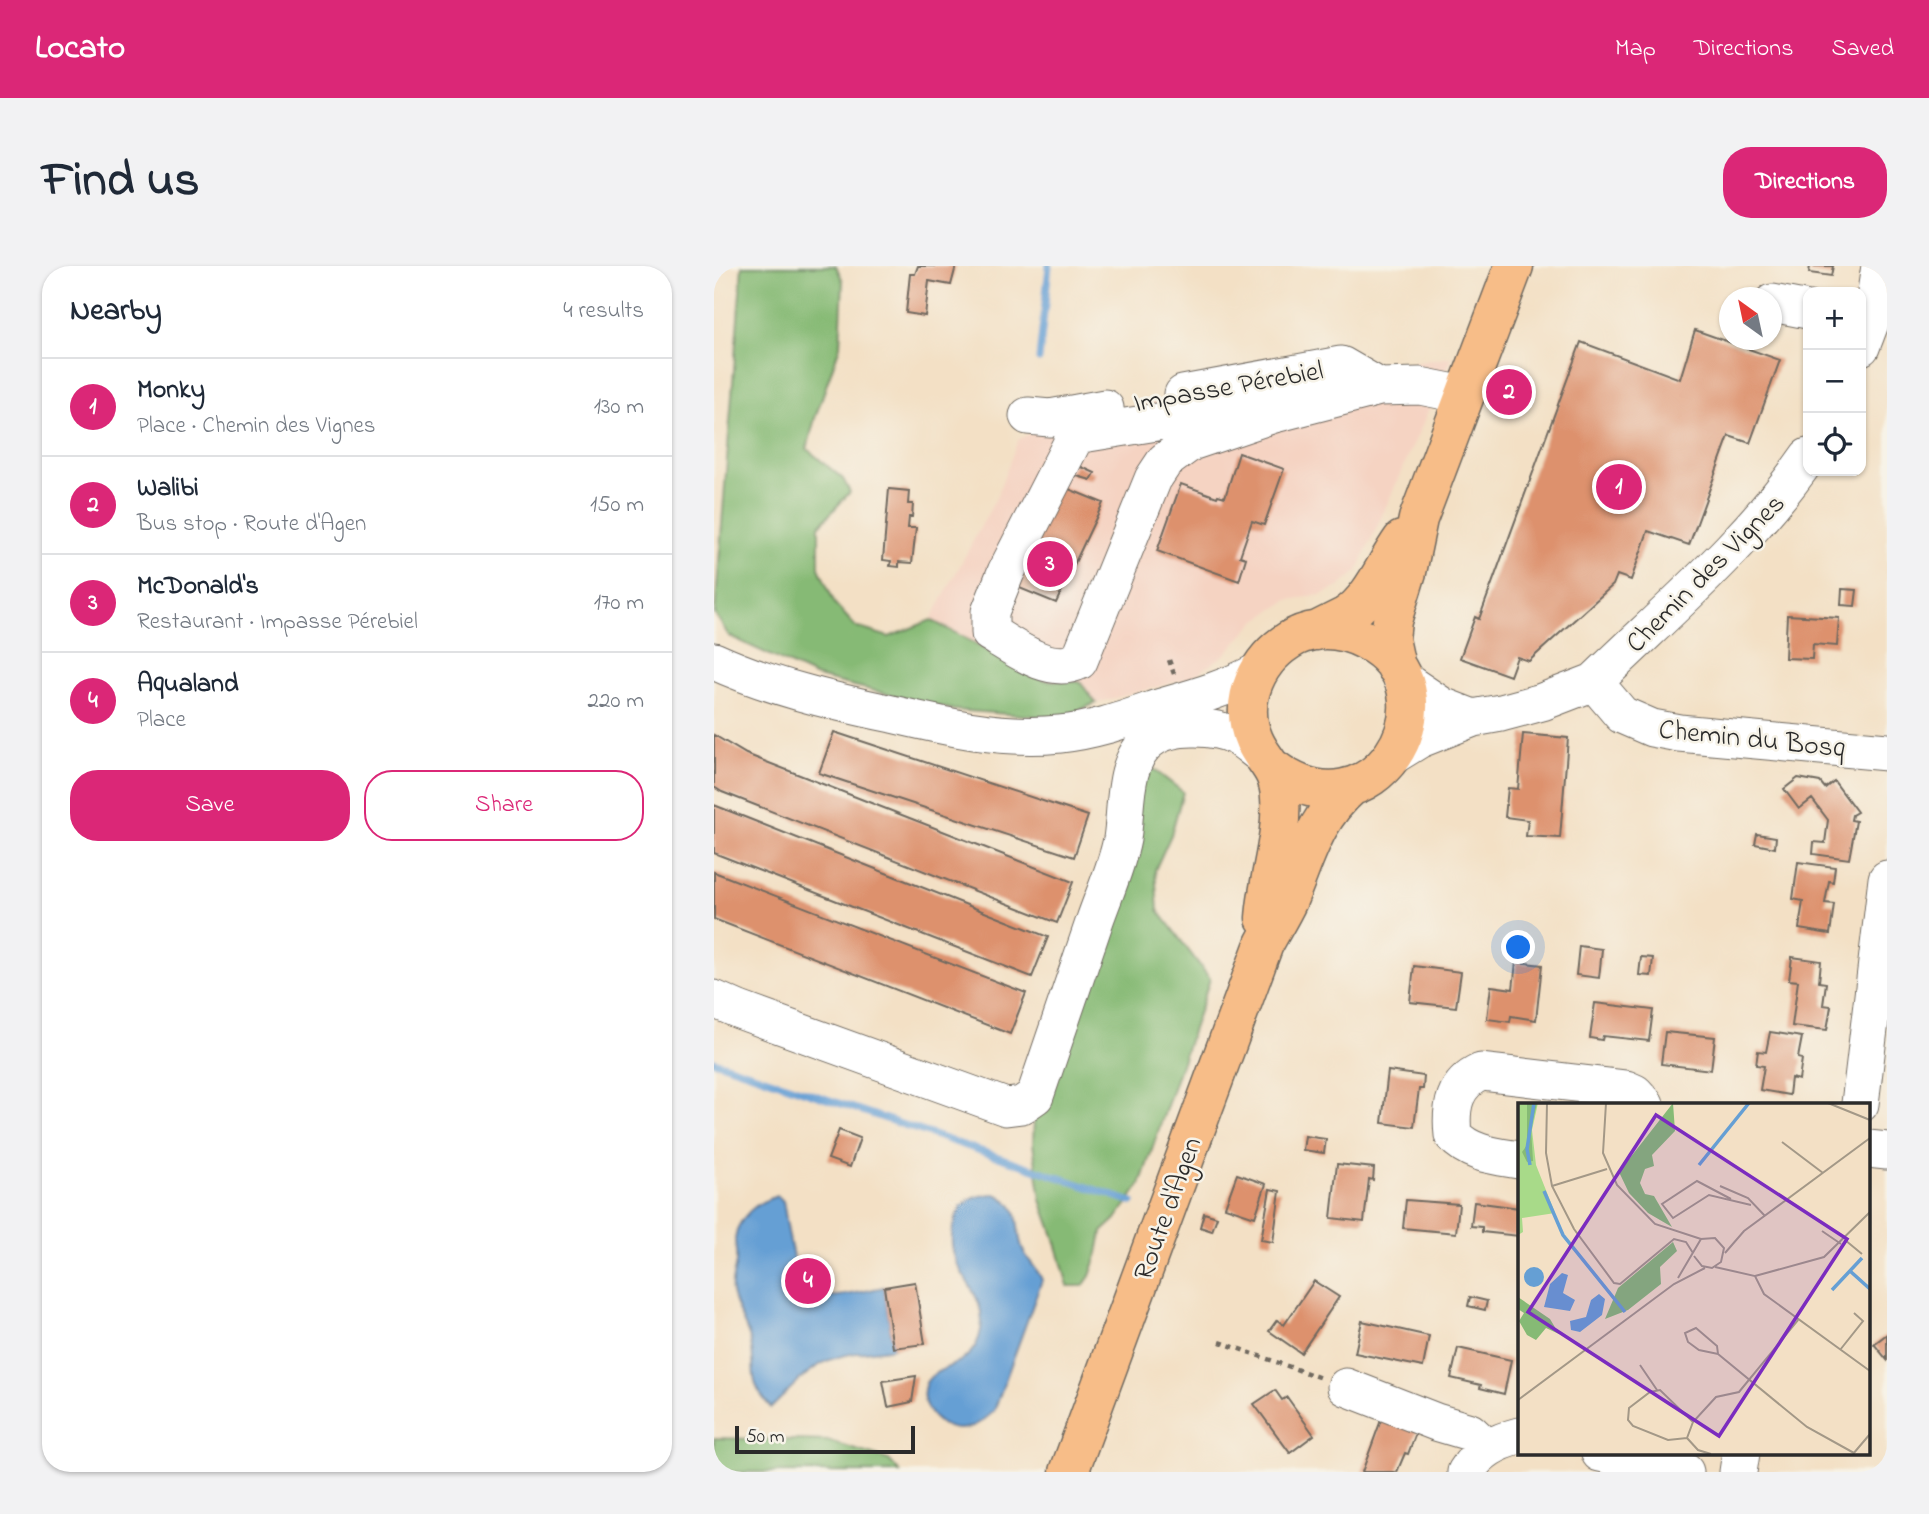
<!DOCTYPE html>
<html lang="en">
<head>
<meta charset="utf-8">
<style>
  body { margin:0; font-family:"Indie Flower",sans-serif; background:#f2f2f3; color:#1f2937 }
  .controls { position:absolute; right:21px; top:21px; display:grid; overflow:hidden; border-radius:14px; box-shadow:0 2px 5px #0004 }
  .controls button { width:63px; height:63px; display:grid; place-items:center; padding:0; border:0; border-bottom:2px solid #e0e1e3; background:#fff; color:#1f2937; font:35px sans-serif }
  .compass { position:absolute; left:1005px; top:21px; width:63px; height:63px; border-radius:50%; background:#fff; box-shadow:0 2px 5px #0004; rotate:327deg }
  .scale { position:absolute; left:21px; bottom:18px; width:180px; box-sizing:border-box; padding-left:7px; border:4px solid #2b2b2b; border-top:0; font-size:19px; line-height:24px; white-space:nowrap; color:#2b2b2b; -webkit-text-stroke:5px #f7f3e8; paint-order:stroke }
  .you { position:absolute; left:805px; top:682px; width:24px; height:24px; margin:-18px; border:5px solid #fff; border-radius:50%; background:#1a73e8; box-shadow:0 0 0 10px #1a73e833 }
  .badge { display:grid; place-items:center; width:46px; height:46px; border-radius:50%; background:#db2777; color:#fff; font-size:23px; font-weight:700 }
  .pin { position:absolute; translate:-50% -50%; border:4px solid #fff; box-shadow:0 2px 7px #0006 }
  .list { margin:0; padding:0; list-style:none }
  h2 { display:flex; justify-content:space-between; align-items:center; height:91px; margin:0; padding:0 28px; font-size:30px }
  h2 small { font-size:23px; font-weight:400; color:#747a83 }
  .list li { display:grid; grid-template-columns:46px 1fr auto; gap:21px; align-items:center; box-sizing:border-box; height:98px; padding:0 28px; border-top:2px solid #e0e1e3 }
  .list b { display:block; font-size:26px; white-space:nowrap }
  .list p { margin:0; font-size:23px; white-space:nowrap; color:#747a83 }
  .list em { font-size:23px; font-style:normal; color:#747a83 }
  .actions { display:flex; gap:14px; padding:21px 28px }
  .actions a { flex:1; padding:16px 0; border:2px solid #db2777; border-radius:28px; text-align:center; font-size:24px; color:#db2777 }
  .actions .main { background:#db2777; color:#fff }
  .icon { flex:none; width:38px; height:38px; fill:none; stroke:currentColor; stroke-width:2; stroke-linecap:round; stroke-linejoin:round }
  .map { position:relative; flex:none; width:1173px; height:1206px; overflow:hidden; border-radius:28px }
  header { display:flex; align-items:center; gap:42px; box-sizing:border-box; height:98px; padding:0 35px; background:#db2777; color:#fff }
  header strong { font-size:33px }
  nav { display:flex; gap:38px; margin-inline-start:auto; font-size:24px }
  .intro { display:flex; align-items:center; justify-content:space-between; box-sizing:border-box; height:168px; padding:0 42px }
  h1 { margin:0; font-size:49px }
  .button { padding:18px 32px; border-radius:28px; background:#db2777; color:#fff; font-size:24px; font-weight:700 }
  main { display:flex; gap:42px; padding:0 42px }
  aside { flex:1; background:#fff; border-radius:28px; box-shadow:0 2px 5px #0004 }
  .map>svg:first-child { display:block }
  .built { fill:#f5d3c2 }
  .forest { fill:#86ba75; stroke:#587250; stroke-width:2 }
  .water { fill:#659fd4; stroke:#486580; stroke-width:2 }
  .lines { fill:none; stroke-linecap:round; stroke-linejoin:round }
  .stream { stroke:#659fd4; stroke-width:7 }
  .building { fill:#dd916d }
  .minor-casing { stroke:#716a61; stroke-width:39 }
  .major-casing { stroke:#716a61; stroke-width:41 }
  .path { stroke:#716a61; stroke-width:4.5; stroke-dasharray:5 5; stroke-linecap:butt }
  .minor { stroke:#fff; stroke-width:37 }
  .major { stroke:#f7bd88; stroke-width:38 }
  .labels { text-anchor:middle; stroke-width:5; stroke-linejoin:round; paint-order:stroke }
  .street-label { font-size:28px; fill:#2b2b2b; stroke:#f7f3e8 }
  .inset-river { fill:none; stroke:#659fd4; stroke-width:3.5 }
  .inset-road { fill:none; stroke:#a39887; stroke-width:2 }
  .view { fill:#7b2cbf; fill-opacity:0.15; stroke:#7b2cbf; stroke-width:3.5 }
  .inset-edge { fill:none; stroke:#2b2b2b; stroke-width:3.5 }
</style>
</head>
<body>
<header>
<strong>Locato</strong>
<nav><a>Map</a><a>Directions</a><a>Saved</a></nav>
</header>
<div class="intro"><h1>Find us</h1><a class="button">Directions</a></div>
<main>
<aside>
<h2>Nearby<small>4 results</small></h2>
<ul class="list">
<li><span class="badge">1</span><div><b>Monky</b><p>Place · Chemin des Vignes</p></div><em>130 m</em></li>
<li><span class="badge">2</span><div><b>Walibi</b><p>Bus stop · Route d'Agen</p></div><em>150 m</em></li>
<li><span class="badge">3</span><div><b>McDonald's</b><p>Restaurant · Impasse Pérebiel</p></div><em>170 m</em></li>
<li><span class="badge">4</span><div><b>Aqualand</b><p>Place</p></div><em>220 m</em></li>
</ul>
<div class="actions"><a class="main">Save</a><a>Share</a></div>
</aside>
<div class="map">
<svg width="1173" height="1206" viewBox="0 0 1173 1206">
  <rect width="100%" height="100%" fill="#f7f3e8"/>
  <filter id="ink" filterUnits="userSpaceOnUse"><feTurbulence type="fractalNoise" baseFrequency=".0143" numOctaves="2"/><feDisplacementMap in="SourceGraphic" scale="14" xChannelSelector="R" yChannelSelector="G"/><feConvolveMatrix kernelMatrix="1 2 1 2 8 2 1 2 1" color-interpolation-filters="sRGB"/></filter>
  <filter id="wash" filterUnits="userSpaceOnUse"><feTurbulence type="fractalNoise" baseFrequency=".00686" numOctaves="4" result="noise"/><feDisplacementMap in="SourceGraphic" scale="28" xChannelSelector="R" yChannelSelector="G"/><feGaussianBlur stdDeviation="1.57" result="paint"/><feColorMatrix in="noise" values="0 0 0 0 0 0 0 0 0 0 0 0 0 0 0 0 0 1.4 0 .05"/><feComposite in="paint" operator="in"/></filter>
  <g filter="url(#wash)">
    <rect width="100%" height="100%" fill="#f3e0c5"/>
    <path class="built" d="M738,91L643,306L625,321L607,329L574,334L543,354L510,389L477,412L382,437L366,416L330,414L217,354L282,232L304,174L329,160L456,132Z"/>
    <path class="forest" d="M28,0H122L129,15L126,80L101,152L93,183L129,213L136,226L105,260V302L121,338L142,361L175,371L217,354L330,414L366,416L382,437L347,452L240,444L103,411L15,370L1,348Z
      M430,496L469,526L457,569L441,604L444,644L496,713L426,919L402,953L388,966L384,987L376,1010L369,1020H354L341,973L327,934L319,878L320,852Z
      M0,1172L114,1175L175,1194L186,1206H0Z"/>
    <path class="water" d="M282,928C313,943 298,961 310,986C315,996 324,1003 328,1014L280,1145C272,1152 263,1160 253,1162C228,1169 201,1140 212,1117C222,1097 260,1104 267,1064C275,1018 221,1004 243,949C250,932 264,929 282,928Z
      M64,930L69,935C74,959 77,1014 100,1027C116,1036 152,1024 170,1021L179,1082C158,1086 133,1086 113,1095C91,1105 74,1126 57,1142C32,1112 43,1110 37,1077C33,1059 22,1045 18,1027C16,1017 21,1005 22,995C23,988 21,980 21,973C24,951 43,935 64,930Z"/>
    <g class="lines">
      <path class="stream" d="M325,93L335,0
        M0,795L418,936"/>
    </g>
    <g id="blocks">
      <path class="building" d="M204,0H242L237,19L215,15L211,50L192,47L196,8H201Z
        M1096,0H1119L1117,10L1095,7Z
        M981,64L1066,94L1036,177L1015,170L975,279L934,265L917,314L903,309L899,319L815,395L803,391L796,410L746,392L761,351L765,353L867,76L966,113Z
        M525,187L570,203L550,259L538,255L526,290L532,292L525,315L443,285L467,218L503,231L504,229L511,231Z
        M361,198L381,207L377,214L356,208Z
        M345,219L389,237L342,337L303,321Z
        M175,223L195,225L194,238H199L198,251H195L194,262H202L198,297L185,296V301L176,300L177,295L169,294Z
        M1128,323L1143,324L1141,340L1127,339Z
        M1073,349L1125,352L1123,380L1099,378L1098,393L1071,392Z
        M120,466L374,550L360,591L105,507Z
        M809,468L854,472L846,572L812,570L814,554L791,551L794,522L804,523Z
        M0,469L32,488L359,616L343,657L8,526L0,521Z
        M1084,512L1106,516L1111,522L1120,515L1143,546L1138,549L1137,554L1142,555L1135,593L1099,588L1100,576L1111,577L1114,554L1098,533L1085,543L1070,523Z
        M0,539L334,671L318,711L0,587Z
        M1043,568L1062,571L1061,582L1041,578Z
        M1084,596L1121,601L1119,616L1115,615L1111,637L1120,638L1116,668L1085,663L1089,635L1079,633Z
        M0,606L312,727L296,768L0,653Z
        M865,680L888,683L885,712L862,709Z
        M927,691L939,692L937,710L925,709Z
        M1078,691L1107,695L1105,716L1112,717L1109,739L1117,740L1113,764L1078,760L1084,715L1075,714Z
        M802,696L828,699L822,754L797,750L796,756L773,753L777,720L799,723Z
        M700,700L747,706L742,741L696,736Z
        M881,737L939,744L935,775L889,770L888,774L876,772Z
        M951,766L1001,771L997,804L947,798Z
        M1056,766L1088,771L1084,792L1088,793L1085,814L1077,812L1075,829L1046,824L1050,800L1042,799L1044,785L1052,786Z
        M674,805L710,810L709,823H705L700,861L668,857Z
        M125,864L146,872L136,901L114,893Z
        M591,870L612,873L610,887L589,884Z
        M623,898L660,902L659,914L655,913L650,956L617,952Z
        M523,908L552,918L541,951L511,941Z
        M556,923L566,925L559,976L547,974Z
        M692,934L745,938L742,967L689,962Z
        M760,936L805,942V970L768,966V961L757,960Z
        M490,947L503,951L498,965L486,961Z
        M600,1015L625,1031L587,1087L555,1065L563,1054L570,1059Z
        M201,1016L211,1078L179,1082L170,1021Z
        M756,1031L773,1035L771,1044L754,1040Z
        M648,1055L715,1070L709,1101L641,1087Z
        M1173,1068V1094L1160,1078Z
        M744,1082L797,1094L790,1128L766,1122L767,1119L737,1112Z
        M202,1110L198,1136L174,1141L169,1115Z
        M561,1124L568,1134L573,1131L600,1169L576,1187L540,1138Z
        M670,1146L705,1159L694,1188L691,1187L683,1206H648Z"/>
    </g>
  </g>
  <g filter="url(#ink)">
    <use href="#blocks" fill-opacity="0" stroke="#716a61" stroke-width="2"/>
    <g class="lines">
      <g class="minor-casing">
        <path id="minor" d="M1058,37L1094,44
          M1147,81L1158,52L1166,0
          M469,128L627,99L665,121
          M560,148L517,144L362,169L292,306L276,346V367C301,382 336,409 365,395L439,213L451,195L477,176L560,148L665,121L706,120L751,129
          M314,150L336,152L391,142
          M0,395C57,421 117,435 178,448C233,461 289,474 346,468C380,465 412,453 444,442C478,432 512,423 543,406
          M688,413L728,440L759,452
          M880,416C954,344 1036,275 1094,191
          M680,489L706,473L759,452L787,447L828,436L880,416L908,449L938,462L965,467L1173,486
          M0,733L25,744L292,841L308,839L321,830C341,771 361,712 381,654C390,628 403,600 408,573C413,542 408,495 436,474C456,458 501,459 523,471C532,476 540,484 549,490
          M1146,838L1173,613
          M1154,883L1173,885
          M805,894C781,890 756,888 739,869C736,841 740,818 767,806L912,823L921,827L931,838
          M632,1121L722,1156L756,1166L773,1182
          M886,1187L971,1206
          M752,1206C765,1185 782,1176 805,1170
          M1024,1206L1027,1187"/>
      </g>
      <g class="major-casing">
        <path id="major" d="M602,365C612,360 622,355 632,350C658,333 670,299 688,274
          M682,401L676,373L678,355L693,306L704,253L800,0
          M551,652C554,611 569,571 566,531C564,501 550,497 540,474C523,434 544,391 581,371C607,358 637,364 661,380C743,433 659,577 560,503
          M355,1206L550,678C558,663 567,649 574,634C593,589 600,553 638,520"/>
      </g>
      <path class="path" d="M455,394L460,408
        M506,1076L607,1112"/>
      <use href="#minor" class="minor"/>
      <use href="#major" class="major"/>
    </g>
  </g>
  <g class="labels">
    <g class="street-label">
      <text transform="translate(514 119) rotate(-10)" y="10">Impasse Pérebiel</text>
      <text transform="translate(990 306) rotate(-45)" y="10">Chemin des Vignes</text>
      <text transform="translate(1038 471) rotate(6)" y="10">Chemin du Bosq</text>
      <text transform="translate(452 942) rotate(-70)" y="10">Route d'Agen</text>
    </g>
  </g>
  <g transform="translate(804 837)">
    <rect width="352" height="352" fill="#f3e0c5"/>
    <path d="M0,0H20L14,27L18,62L37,110L4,115L5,129L0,132Z" fill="#a8da89"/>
    <path d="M9,0H19L13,26L15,58L9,59L4,49L9,42ZM155,0L157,28L134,52L136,63L127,66L122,80L127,91L136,93L154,124L130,110L111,90L101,69ZM155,139L159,148L142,164L143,181L110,207L87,216L100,185ZM0,194L32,216L41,231L28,225L18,237L9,232L1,218L6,210L0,206Z" fill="#86ba75"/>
    <path d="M6 174a10 10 0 1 1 20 0a10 10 0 1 1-20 0ZM44,170L50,172L45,190L57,197L52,208L26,204L32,181ZM81,191L87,196L84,212L62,229L53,227L52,218L68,214L73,197Z" fill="#659fd4"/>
    <path class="inset-river" d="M12,62L9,46L16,0M181,62L231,0M26,88L45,132L107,209M332,168L352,186M314,187L344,155"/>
    <path class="inset-road" d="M29,0L28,50L34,83L56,126L96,180L102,181L156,136L168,139L175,150M88,0L85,50L99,82L137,121L183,136M310,0L352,17M264,39L305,70M34,83L89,66M202,83L230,95L247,113M213,96L179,78L144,101L155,115L191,92L233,102M304,128L323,141M327,137L344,151M207,150L226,128L352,35M197,164L237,173L246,191L352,268M237,173L306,154L352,109M160,175L183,136L197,135L206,145L203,159L194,165L184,163L176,153M178,225L199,243L200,251L181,247L170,239L167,230ZM322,247L345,218L336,210M200,251L289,324L336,350M122,262L139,287M0,297L156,181L187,165M169,335L175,319L198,294L221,289L280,217M169,335L150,337L115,323L110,317L111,305L132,289L142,287L175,319M169,335L180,347L193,351M335,351L352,331"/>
    <path class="view" d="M138,12L329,136L201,333L10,209Z"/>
    <rect width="352" height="352" class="inset-edge"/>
  </g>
</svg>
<div class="controls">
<button>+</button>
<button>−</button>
<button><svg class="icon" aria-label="locate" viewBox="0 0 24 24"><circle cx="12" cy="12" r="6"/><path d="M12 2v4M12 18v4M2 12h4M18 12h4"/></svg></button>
</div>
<svg class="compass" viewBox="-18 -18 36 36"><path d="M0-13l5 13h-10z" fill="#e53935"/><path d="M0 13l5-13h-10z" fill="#747a83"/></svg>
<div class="scale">50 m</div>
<div class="you"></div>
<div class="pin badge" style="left:905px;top:221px">1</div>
<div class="pin badge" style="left:795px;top:126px">2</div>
<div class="pin badge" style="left:336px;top:298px">3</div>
<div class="pin badge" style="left:94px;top:1015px">4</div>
</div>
</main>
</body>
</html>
